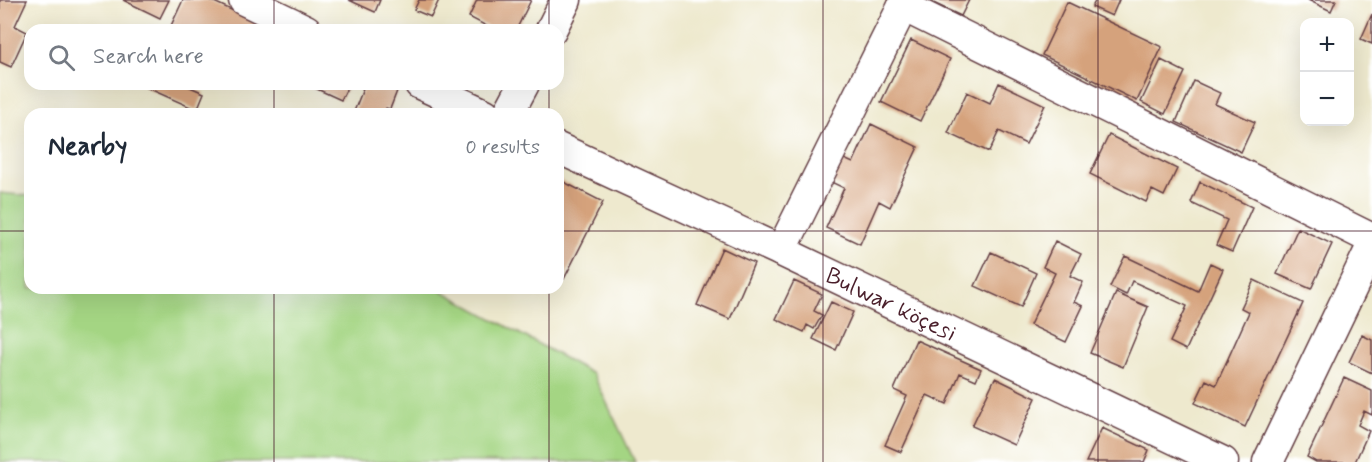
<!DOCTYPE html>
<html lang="en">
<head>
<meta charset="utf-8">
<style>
  body { margin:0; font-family:Mynerve,sans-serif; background:#f6f6f7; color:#1f2937 }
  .controls { position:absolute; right:18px; top:18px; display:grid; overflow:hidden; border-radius:12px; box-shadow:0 6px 24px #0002 }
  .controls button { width:54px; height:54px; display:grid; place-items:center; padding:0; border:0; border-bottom:2px solid #e0e1e3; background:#fff; color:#1f2937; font:30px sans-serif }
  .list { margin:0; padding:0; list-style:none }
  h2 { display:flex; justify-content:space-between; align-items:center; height:78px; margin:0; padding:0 24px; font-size:26px }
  h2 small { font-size:20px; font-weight:400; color:#747a83 }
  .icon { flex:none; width:33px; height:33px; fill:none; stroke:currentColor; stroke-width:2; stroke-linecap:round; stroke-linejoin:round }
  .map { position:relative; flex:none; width:1372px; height:462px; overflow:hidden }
  .search { position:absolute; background:#fff; box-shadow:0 6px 24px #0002; left:24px; top:24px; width:540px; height:66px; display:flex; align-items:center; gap:15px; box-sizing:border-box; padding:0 21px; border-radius:18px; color:#747a83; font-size:22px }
  .panel { position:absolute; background:#fff; box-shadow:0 6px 24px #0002; left:24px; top:108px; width:540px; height:186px; border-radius:18px }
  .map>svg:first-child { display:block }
  .green { fill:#a4d583; stroke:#777a57; stroke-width:1.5 }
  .building { fill:#d5a27b }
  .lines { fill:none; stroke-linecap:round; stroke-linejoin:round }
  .minor-casing { stroke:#633d43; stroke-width:33 }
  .minor { stroke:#fff; stroke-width:30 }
  .grid { fill:none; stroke:#4a1f2b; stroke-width:1.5; stroke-opacity:0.55 }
  .labels { text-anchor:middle; stroke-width:4.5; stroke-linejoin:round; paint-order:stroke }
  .street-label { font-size:24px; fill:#4a1f2b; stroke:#fff }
</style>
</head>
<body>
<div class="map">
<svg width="1372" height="462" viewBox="0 0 1372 462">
  <rect width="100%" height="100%" fill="#fff"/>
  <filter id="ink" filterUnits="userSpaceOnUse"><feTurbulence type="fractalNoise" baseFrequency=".0167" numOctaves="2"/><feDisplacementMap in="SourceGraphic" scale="12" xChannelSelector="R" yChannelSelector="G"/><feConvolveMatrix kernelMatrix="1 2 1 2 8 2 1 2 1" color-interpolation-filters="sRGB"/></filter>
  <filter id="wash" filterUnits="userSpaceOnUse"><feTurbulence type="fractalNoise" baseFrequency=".008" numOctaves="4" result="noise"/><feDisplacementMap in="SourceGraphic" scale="24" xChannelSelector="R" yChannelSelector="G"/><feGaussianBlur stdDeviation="1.35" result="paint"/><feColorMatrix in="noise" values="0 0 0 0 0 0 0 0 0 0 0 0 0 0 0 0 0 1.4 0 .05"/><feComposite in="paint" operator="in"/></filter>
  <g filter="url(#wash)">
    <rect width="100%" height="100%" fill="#eee9ce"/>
    <path class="green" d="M0,193L30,196V288H437L593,374L635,462H0Z"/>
    <g id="blocks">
      <path class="building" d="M0,0H27L15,26L27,32L11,67L0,62Z
        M123,0H169L160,18Z
        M183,0H210L274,30H169Z
        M349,0H380L375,12Z
        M419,0H439L431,17L414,10Z
        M477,0H531L516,30H494L469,17Z
        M927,0H969L961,16Z
        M1096,0H1119L1112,16L1092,7Z
        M1308,0H1336L1331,11Z
        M1067,2L1162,47L1137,101L1042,55Z
        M1372,14V44L1361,39Z
        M911,40L950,59L920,121L881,102Z
        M1161,60L1185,72L1165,114L1141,102Z
        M1194,81L1220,93L1215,104L1255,122L1241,152L1176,122Z
        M999,83L1045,105L1026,144L999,131L989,152L948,133L967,92L990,103Z
        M147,84H183L204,93L197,110L145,87Z
        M306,84H349L341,100Z
        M365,84H380L397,91L390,109L386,108L383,114H353Z
        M871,124L918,147L890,207L879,201L860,244L826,228L844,188L831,182L842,158L853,163Z
        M1109,135L1177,169L1164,196L1152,190L1146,202L1090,174Z
        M558,179L603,202L564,279L558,276Z
        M1200,182L1252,207L1232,252L1216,245L1227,220L1191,203Z
        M1298,228L1332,244L1311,289L1277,274Z
        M1055,241L1081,254L1070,276L1083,282L1074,302L1083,306L1066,342L1030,325L1055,273L1043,267Z
        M722,248L754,263L730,319L697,305Z
        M991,252L1036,273L1021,307L975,286Z
        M1125,256L1198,291L1210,263L1223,269L1186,350L1170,342L1187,306L1132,281L1126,295L1110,287Z
        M1254,280L1303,303L1245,427L1195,403L1206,380L1216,385L1249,312L1241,308Z
        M794,281L822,294L814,311L822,315L814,329L807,325L804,332L776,319Z
        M1116,293L1148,307L1123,367L1090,353Z
        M831,302L853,312L836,350L813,339Z
        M1362,335L1372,340V373L1349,362Z
        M916,340L981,369L976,380L960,373L947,404L927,395L901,452L885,445L907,396L894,390Z
        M995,378L1036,398L1014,445L972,426Z
        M1344,378L1372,391V415L1364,411L1358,425L1369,431L1355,462H1316L1307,457Z
        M1102,428L1149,450L1144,462H1086Z"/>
    </g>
  </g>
  <g filter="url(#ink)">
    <use href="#blocks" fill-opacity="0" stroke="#633d43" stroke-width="1.5"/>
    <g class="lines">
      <g class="minor-casing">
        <g id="minor">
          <path d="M244,0L306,30"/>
          <path d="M903,6L1372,239"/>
          <path d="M551,30L566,0"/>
          <path d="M420,84L485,114"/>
          <path d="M508,114L524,84"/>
          <path id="s1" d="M558,148L781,251L1223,462"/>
          <path d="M781,251L906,0"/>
          <path d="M1268,462L1372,246"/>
        </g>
      </g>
      <use href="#minor" class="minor"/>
    </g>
  </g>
  <path class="grid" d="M274,0V30M549,0V30M823,0V462M1098,0V462M274,84V114M549,84V114M0,231H30M558,231H1372M274,288V462M549,288V462"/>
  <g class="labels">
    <g class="street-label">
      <text dy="8" stroke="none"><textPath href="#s1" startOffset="368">Bulwar köçesi</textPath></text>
    </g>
  </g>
</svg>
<div class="controls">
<button>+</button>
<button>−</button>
</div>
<div class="search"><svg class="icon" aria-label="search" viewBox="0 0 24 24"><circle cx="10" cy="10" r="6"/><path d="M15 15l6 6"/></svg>Search here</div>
<section class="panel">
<h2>Nearby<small>0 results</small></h2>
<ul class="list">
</ul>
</section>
</div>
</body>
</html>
